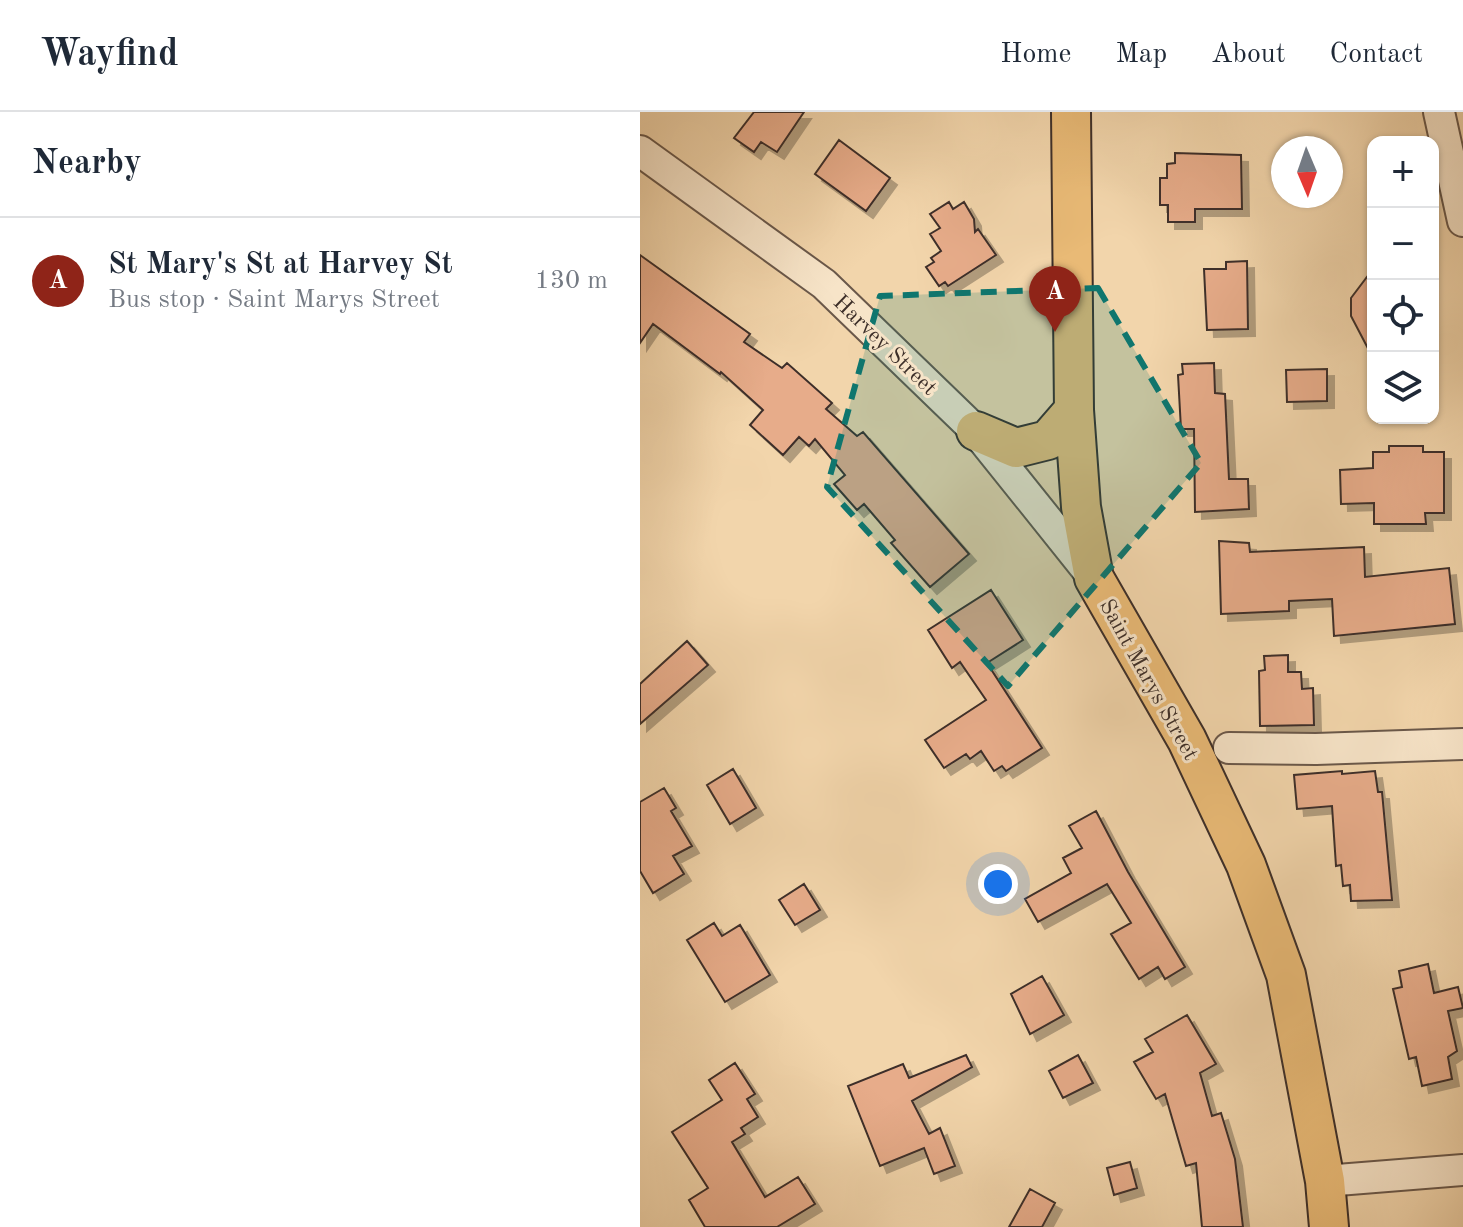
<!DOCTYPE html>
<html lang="en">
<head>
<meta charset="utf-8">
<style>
  body { margin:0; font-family:"Old Standard TT",serif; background:#f2f2f3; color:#1f2937 }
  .controls { position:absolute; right:24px; top:24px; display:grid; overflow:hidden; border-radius:16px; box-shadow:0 2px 6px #0004 }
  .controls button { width:72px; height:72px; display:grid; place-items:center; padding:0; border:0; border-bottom:2px solid #e0e1e3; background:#fff; color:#1f2937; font:40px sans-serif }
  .compass { position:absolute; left:631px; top:24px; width:72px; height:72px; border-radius:50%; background:#fff; box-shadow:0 2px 6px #0004; rotate:178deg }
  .you { position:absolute; left:358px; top:772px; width:28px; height:28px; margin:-20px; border:6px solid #fff; border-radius:50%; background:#1a73e8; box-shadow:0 0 0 12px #1a73e833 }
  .badge { display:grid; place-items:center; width:52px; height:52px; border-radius:50%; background:#8f2418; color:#fff; font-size:26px; font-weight:700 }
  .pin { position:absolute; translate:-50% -66px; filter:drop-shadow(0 2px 4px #0008) }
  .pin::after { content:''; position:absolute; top:42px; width:28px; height:24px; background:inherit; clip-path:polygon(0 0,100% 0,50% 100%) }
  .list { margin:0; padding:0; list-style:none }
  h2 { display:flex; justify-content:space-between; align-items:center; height:104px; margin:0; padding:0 32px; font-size:34px }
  h2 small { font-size:26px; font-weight:400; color:#747a83 }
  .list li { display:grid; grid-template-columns:52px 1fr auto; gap:24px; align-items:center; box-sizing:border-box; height:128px; padding:0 32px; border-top:2px solid #e0e1e3 }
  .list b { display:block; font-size:30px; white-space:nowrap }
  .list p { margin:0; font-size:26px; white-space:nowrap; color:#747a83 }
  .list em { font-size:26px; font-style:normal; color:#747a83 }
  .icon { flex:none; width:44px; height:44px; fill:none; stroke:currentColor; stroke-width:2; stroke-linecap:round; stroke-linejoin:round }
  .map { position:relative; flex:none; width:823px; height:1115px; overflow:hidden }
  header { display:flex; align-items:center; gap:48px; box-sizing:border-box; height:112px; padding:0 40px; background:#fff; border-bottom:2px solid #e0e1e3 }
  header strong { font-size:38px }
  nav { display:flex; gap:44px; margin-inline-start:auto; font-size:28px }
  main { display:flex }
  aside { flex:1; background:#fff }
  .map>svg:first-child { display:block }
  .building { fill:#e7ac8a; stroke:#3d2f29; stroke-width:2; filter:url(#shadow) }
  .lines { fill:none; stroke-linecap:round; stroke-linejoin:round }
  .minor-casing { stroke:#6a584a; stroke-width:34 }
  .major-casing { stroke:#3d2f29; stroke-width:42 }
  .minor { stroke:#f7e4c8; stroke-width:30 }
  .major { stroke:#e9ba76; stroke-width:38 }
  .marked { fill:#0f766e; fill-opacity:0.2; stroke:#0f766e; stroke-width:6; stroke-dasharray:16 10; stroke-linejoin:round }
  .labels { text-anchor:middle; stroke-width:6; stroke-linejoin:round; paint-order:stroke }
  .street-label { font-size:22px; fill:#3d2f29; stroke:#f7e4c8 }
</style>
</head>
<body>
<header>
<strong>Wayfind</strong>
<nav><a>Home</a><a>Map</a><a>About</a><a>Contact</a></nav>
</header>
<main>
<aside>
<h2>Nearby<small></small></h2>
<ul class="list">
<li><span class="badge">A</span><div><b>St Mary's St at Harvey St</b><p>Bus stop · Saint Marys Street</p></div><em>130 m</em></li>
</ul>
</aside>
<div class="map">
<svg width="823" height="1115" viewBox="0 0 823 1115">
  <defs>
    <filter id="shadow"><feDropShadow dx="7" dy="7" stdDeviation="0" flood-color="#0004"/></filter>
  </defs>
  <rect width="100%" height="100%" fill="#f2d5ab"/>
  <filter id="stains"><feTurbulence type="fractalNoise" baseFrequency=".0025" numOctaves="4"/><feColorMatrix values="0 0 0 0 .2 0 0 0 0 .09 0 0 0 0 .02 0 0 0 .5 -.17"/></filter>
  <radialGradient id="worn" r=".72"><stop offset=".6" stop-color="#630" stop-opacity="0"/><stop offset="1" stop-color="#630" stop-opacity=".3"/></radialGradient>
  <path class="building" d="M114,0H164L137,40L121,30L114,40L94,26Z
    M199,28L250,66L226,99L175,62Z
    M535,41L601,43L602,97H555V110H528V93H520V66H527V52L535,51Z
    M309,90L313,97L324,90L334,107L335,120L338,117L356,143L308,174L305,170L299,174L286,155L294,150L291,146L301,139L290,122L300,116L290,102Z
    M0,143L110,222L104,230L142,256L147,251L192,291L186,297L217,324L223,320L329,442L290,475L251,431L255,428L224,392L217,398L194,372L205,363L175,327L169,334L159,325L143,343L110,313L123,298L81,260L80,262L13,212L0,231Z
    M607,149L608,217L567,218L564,157H586V150Z
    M733,157V246L711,204V186Z
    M574,251L575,281L585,282L589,367H608L609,397L555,400L554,317H541L538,263L543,262L542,252Z
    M687,257V289L647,290L646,258Z
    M749,334H783V340H804V401H785L786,412H734V391L701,392L700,358L733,356V340H749Z
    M579,429L609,431L610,440L724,435L725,465L809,456L815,512L694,524L692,487L649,489V499L581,502Z
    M351,478L383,528L347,551L402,636L366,659L362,654L354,659L341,639L330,647L326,642L304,656L285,628L346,588L320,550L312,556L288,518Z
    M47,529L68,553L0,612V572Z
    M648,543V560H661L662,577L673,576L674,613L620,614L619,559L625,558L624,544Z
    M93,657L116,696L90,712L67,673Z
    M702,659V662L735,659L738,680H742L752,788L711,789L710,773L703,774L701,753L696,754L692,694L657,697L654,663Z
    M24,676L36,696L31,699L52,734L33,744L44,762L13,781L0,759V690Z
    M456,699L488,760L545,855L525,867L518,855L499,867L471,822L491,811L467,772L398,810L385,787L431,761L423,746L442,736L429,714Z
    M164,772L180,798L155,813L139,788Z
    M74,811L82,824L100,813L130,863L85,890L47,828Z
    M788,852L794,881L818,875L823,896L808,899L817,939L808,945L812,967L782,974L776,945L769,947L753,877L762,875L759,859Z
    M402,864L424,903L390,922L371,882Z
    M547,903L576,952L560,961L572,1004L581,1001L595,1047L603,1115H562L556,1051L546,1054L525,982L516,987L494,950L513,940L505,927Z
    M326,943L332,955L272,989L289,1022L300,1016L315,1054L294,1062L284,1036L240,1054L208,974L263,952L269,966Z
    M438,943L453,971L423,986L409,959Z
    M95,951L115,982L107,987L118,1005L101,1016L105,1022L92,1030L125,1085L158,1065L175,1092L137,1115H65L49,1088L68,1076L32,1020L82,988L69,968Z
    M490,1050L497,1076L474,1083L467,1056Z
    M390,1077L415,1091L402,1115H369Z"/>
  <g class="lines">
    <g class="minor-casing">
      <path id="minor" d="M799,0L823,109
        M0,39L184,172L336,319L453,465
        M589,636L676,637L823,632
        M685,1069L823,1058"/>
    </g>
    <g class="major-casing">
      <path id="major" d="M431,0L434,298L441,395L454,466L547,628L606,753L646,863L685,1069L689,1115
        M336,319L376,336L408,328L434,298"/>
    </g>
    <use href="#minor" class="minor"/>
    <use href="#major" class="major"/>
  </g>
  <path class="marked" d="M458,176L561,351L368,574L187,375L240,184Z"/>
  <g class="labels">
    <g class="street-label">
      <text transform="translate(246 232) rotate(44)" y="8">Harvey Street</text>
      <text transform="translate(510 567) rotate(61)" y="8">Saint Marys Street</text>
    </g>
  </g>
  <rect width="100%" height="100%" filter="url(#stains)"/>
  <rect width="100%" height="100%" fill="url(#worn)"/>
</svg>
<div class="controls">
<button>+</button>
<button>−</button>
<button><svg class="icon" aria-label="locate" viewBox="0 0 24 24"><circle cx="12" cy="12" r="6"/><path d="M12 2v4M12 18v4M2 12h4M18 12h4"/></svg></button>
<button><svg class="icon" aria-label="layers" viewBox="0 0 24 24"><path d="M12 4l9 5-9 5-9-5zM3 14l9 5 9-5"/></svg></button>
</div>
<svg class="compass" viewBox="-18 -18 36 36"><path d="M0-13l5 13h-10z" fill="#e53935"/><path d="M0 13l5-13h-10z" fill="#747a83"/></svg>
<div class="you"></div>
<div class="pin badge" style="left:415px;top:220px">A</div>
</div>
</main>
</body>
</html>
